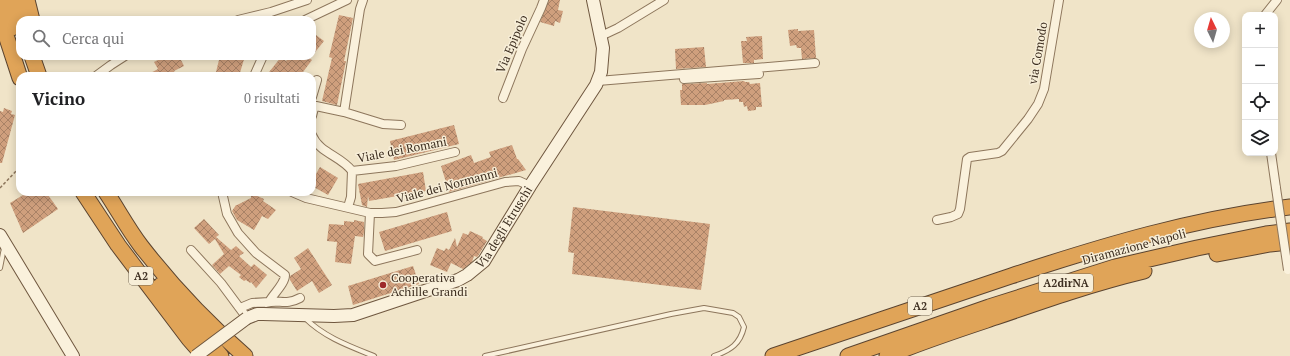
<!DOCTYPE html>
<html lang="it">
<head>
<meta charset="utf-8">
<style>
  body { margin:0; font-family:"PT Serif",serif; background:#f6f6f6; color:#202124 }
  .controls { position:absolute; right:12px; top:12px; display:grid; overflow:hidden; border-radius:8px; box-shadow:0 2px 10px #0003 }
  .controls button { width:36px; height:36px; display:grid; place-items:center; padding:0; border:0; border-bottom:1px solid #e0e0e0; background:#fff; color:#202124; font:20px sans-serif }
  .compass { position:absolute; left:1194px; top:12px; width:36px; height:36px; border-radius:50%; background:#fff; box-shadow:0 2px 10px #0003; rotate:355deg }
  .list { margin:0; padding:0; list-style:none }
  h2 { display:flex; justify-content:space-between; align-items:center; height:52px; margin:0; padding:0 16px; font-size:17px }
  h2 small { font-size:13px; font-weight:400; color:#757577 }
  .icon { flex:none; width:22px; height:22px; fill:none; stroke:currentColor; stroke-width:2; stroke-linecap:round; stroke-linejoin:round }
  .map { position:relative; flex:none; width:1290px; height:356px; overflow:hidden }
  .search { position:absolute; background:#fff; box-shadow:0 2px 10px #0003; left:16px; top:16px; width:300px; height:44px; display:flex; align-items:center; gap:10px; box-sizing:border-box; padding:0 14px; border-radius:12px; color:#757577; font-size:15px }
  .panel { position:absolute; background:#fff; box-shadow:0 2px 10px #0003; left:16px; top:72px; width:300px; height:124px; border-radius:12px }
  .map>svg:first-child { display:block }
  .building { fill:url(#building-cross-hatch) }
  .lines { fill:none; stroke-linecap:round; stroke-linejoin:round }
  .lane-casing { stroke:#8d765c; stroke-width:6 }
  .street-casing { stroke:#8d765c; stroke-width:10 }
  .secondary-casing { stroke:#6f573f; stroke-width:14 }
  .highway-casing { stroke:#5b4430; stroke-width:17 }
  .path { stroke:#8d765c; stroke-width:1.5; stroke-dasharray:3 2; stroke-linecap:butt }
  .lane { stroke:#faf1dc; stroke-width:4 }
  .street { stroke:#faf1dc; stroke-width:8 }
  .secondary { stroke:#faf1dc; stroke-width:12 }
  .highway { stroke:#e0a458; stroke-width:15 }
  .street-bridge-casing { stroke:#8d765c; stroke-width:10; stroke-linecap:butt }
  .secondary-bridge-casing { stroke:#6f573f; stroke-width:14; stroke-linecap:butt }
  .street-bridge { stroke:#faf1dc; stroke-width:8 }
  .secondary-bridge { stroke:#faf1dc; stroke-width:12 }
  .poi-dot { fill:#9e2a2b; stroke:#f7eed8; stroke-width:1.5 }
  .labels { text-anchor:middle; stroke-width:3; stroke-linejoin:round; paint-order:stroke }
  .shield { fill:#f7eed8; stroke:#756857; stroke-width:1 }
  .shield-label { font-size:11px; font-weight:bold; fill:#3d2e20 }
  .street-label { font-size:12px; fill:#3d2e20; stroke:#f7eed8 }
  .poi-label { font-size:12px; fill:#3d2e20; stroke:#f7eed8; text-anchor:start }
</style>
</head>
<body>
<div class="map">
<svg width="1290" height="356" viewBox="0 0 1290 356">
  <defs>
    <pattern id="building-cross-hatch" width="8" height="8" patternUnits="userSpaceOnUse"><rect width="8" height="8" fill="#cf9f7d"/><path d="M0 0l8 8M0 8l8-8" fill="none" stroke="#a98266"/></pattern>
  </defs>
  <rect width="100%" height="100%" fill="#f0e4c8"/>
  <path class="building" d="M549,0H560L558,10L563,11L560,23L555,21L554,26L540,22Z
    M339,15L353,18L344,61H346L337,105L322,101L332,58L329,57Z
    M798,29V31L814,30L816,58L802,59L801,48H797L796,45L790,46L788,30Z
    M312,32L324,41L312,56Z
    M762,36L763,59L754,60V63H743L741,41H747L746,37Z
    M704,47L706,67L676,69L675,49Z
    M166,56H179L184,66L174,71L177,76H145L158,69L154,62Z
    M220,56H245L239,76H215Z
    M290,56H306L312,60L300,76H266L281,57L286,61Z
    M744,81L745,82H749L750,84L760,83L762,107H756V110L748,111L747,106L744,107L743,102H739V99L724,100V101L705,105H681L680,90H682V84L707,83V84Z
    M4,108L12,111L11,114L15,115L2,163H0V111L3,112Z
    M454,125L459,144L394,160L390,141Z
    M512,145L517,159H518L526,170L449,192L441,166L471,155L474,163L491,157L489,152Z
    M320,167L338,178L328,195L312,186V172L316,174Z
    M423,172L426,191L369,201L368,196L367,207L362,205L358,184Z
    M28,192H46L58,209L23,233L10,203Z
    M251,193L264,199L263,201L276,210L268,219L262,216L254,230L237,220L232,211L236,205H237L251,198Z
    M573,207L710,224L701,290L572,274L574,253L568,252Z
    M447,212L452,231L385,251L379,232Z
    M204,219L219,235L216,237L231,250L236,246L244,253L239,256L251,267L254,264L267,275L256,288L251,282L250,283L246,280L244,281L239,277L241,275L229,266L220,274L212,265L224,254L215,239L209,244L194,228Z
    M354,220L364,222V232L363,237L355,236L351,264L335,262L337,242L327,241L329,224L344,225V221L354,222Z
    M470,231L483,237L482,238L487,241L478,256L477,257L474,256L472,262L463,269L451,263L447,272L430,265L437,248L444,251L446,248L449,250L455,238L457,247L463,233L468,235Z
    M308,248L332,285L319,293L312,281L297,291L290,280V276L301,269L294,258Z
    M413,266L419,284L353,305L348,286Z"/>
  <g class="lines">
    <g class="lane-casing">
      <path id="lane" d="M0,268L4,248
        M305,318C324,337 349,346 374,356
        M485,356L671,314L704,308L733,313L739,317L744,327C740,344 731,350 714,356"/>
    </g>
    <g class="street-casing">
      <path id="street" d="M1265,15L1277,0
        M238,20L271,12L307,0
        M305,20L347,0
        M601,36L618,28L664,0
        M96,76L111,65L125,56
        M254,76L263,56
        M684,79L759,74
        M598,81L815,63
        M312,97L317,80
        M503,98L522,49L541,8L544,0
        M344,112L383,124L401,125
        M312,116L314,108L316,106L344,112L360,9L363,0
        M312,135C319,153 341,156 352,171L351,197L348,207
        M1271,153L1276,188
        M352,171L396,166L455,152
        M222,192L227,214L238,233L256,253L285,275C285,284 273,294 269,302L252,303L240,308
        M292,192L306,198L370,213H382L396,212L415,207L505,182L519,181L530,186
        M370,213L368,254L375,261L417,250
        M937,220L951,217L958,214L960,209L967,159L970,157L998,153L1002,151L1028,119L1038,104L1044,89L1059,0
        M191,250L221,283L247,318
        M266,303C279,299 285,306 300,298"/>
    </g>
    <g class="secondary-casing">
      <g id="secondary">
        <path d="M0,235L73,356"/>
        <path id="s1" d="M247,318L257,314H263L334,316L353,315L458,280L467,275L484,261L530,186L596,85L601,72L603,48L593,0"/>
      </g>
    </g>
    <g class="highway-casing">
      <path id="highway" d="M4,0L12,28
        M16,0L21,20
        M27,0L32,20
        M0,17L20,78
        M32,56L39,76
        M83,192L118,245L189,339L204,356
        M106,192C118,210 128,229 141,246C172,286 207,323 245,356
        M1217,254L1270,244L1290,242
        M161,285L221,356
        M773,356C853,329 932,302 1011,276C1102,246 1195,218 1290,207
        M848,356L989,307L1115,267L1197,248L1266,234L1290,231
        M887,356C923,341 960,329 996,317C1045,300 1094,283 1144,271"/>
    </g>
    <path class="path" d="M0,188L20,167"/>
    <use href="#lane" class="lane"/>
    <use href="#street" class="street"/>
    <use href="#secondary" class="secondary"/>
    <use href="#highway" class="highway"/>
    <g class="street-bridge-casing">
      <path id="street-bridge" d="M1276,188L1288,270"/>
    </g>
    <g class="secondary-bridge-casing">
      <path id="secondary-bridge" d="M196,356L247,318"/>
    </g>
    <use href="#street-bridge" class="street-bridge"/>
    <use href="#secondary-bridge" class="secondary-bridge"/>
  </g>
  <circle class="poi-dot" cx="383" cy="285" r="4"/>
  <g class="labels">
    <g class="shield">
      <rect x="129" y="267" width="24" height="18" rx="3"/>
      <rect x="1039" y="274" width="54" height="18" rx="3"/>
      <rect x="908" y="297" width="24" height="18" rx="3"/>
    </g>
    <g class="shield-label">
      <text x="141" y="280">A2</text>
      <text x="1066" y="287">A2dirNA</text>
      <text x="920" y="310">A2</text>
    </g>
    <g class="street-label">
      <text transform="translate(512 44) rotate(-67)" y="4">Via Epipolo</text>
      <text transform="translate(1038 53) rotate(-80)" y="4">via Comodo</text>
      <text transform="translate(402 150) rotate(-11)" y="4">Viale dei Romani</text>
      <text transform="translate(447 186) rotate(-15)" y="4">Viale dei Normanni</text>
      <text dy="4" stroke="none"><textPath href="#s1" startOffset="289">Via degli Etruschi</textPath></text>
      <text transform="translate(1134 247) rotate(-15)" y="4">Diramazione Napoli</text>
    </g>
    <g class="poi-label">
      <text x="391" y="282">Cooperativa<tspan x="391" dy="14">Achille Grandi</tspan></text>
    </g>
  </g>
</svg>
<div class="controls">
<button>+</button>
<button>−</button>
<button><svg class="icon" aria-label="locate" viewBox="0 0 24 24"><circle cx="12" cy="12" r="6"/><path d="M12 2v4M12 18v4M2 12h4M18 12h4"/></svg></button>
<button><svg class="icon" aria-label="layers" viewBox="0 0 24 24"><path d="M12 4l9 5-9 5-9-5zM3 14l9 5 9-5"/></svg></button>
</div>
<svg class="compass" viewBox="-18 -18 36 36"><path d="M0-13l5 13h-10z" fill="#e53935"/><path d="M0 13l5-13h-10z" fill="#757577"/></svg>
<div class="search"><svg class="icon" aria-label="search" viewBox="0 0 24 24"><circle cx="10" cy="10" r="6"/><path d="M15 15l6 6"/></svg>Cerca qui</div>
<section class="panel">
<h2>Vicino<small>0 risultati</small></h2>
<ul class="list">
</ul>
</section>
</div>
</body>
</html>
